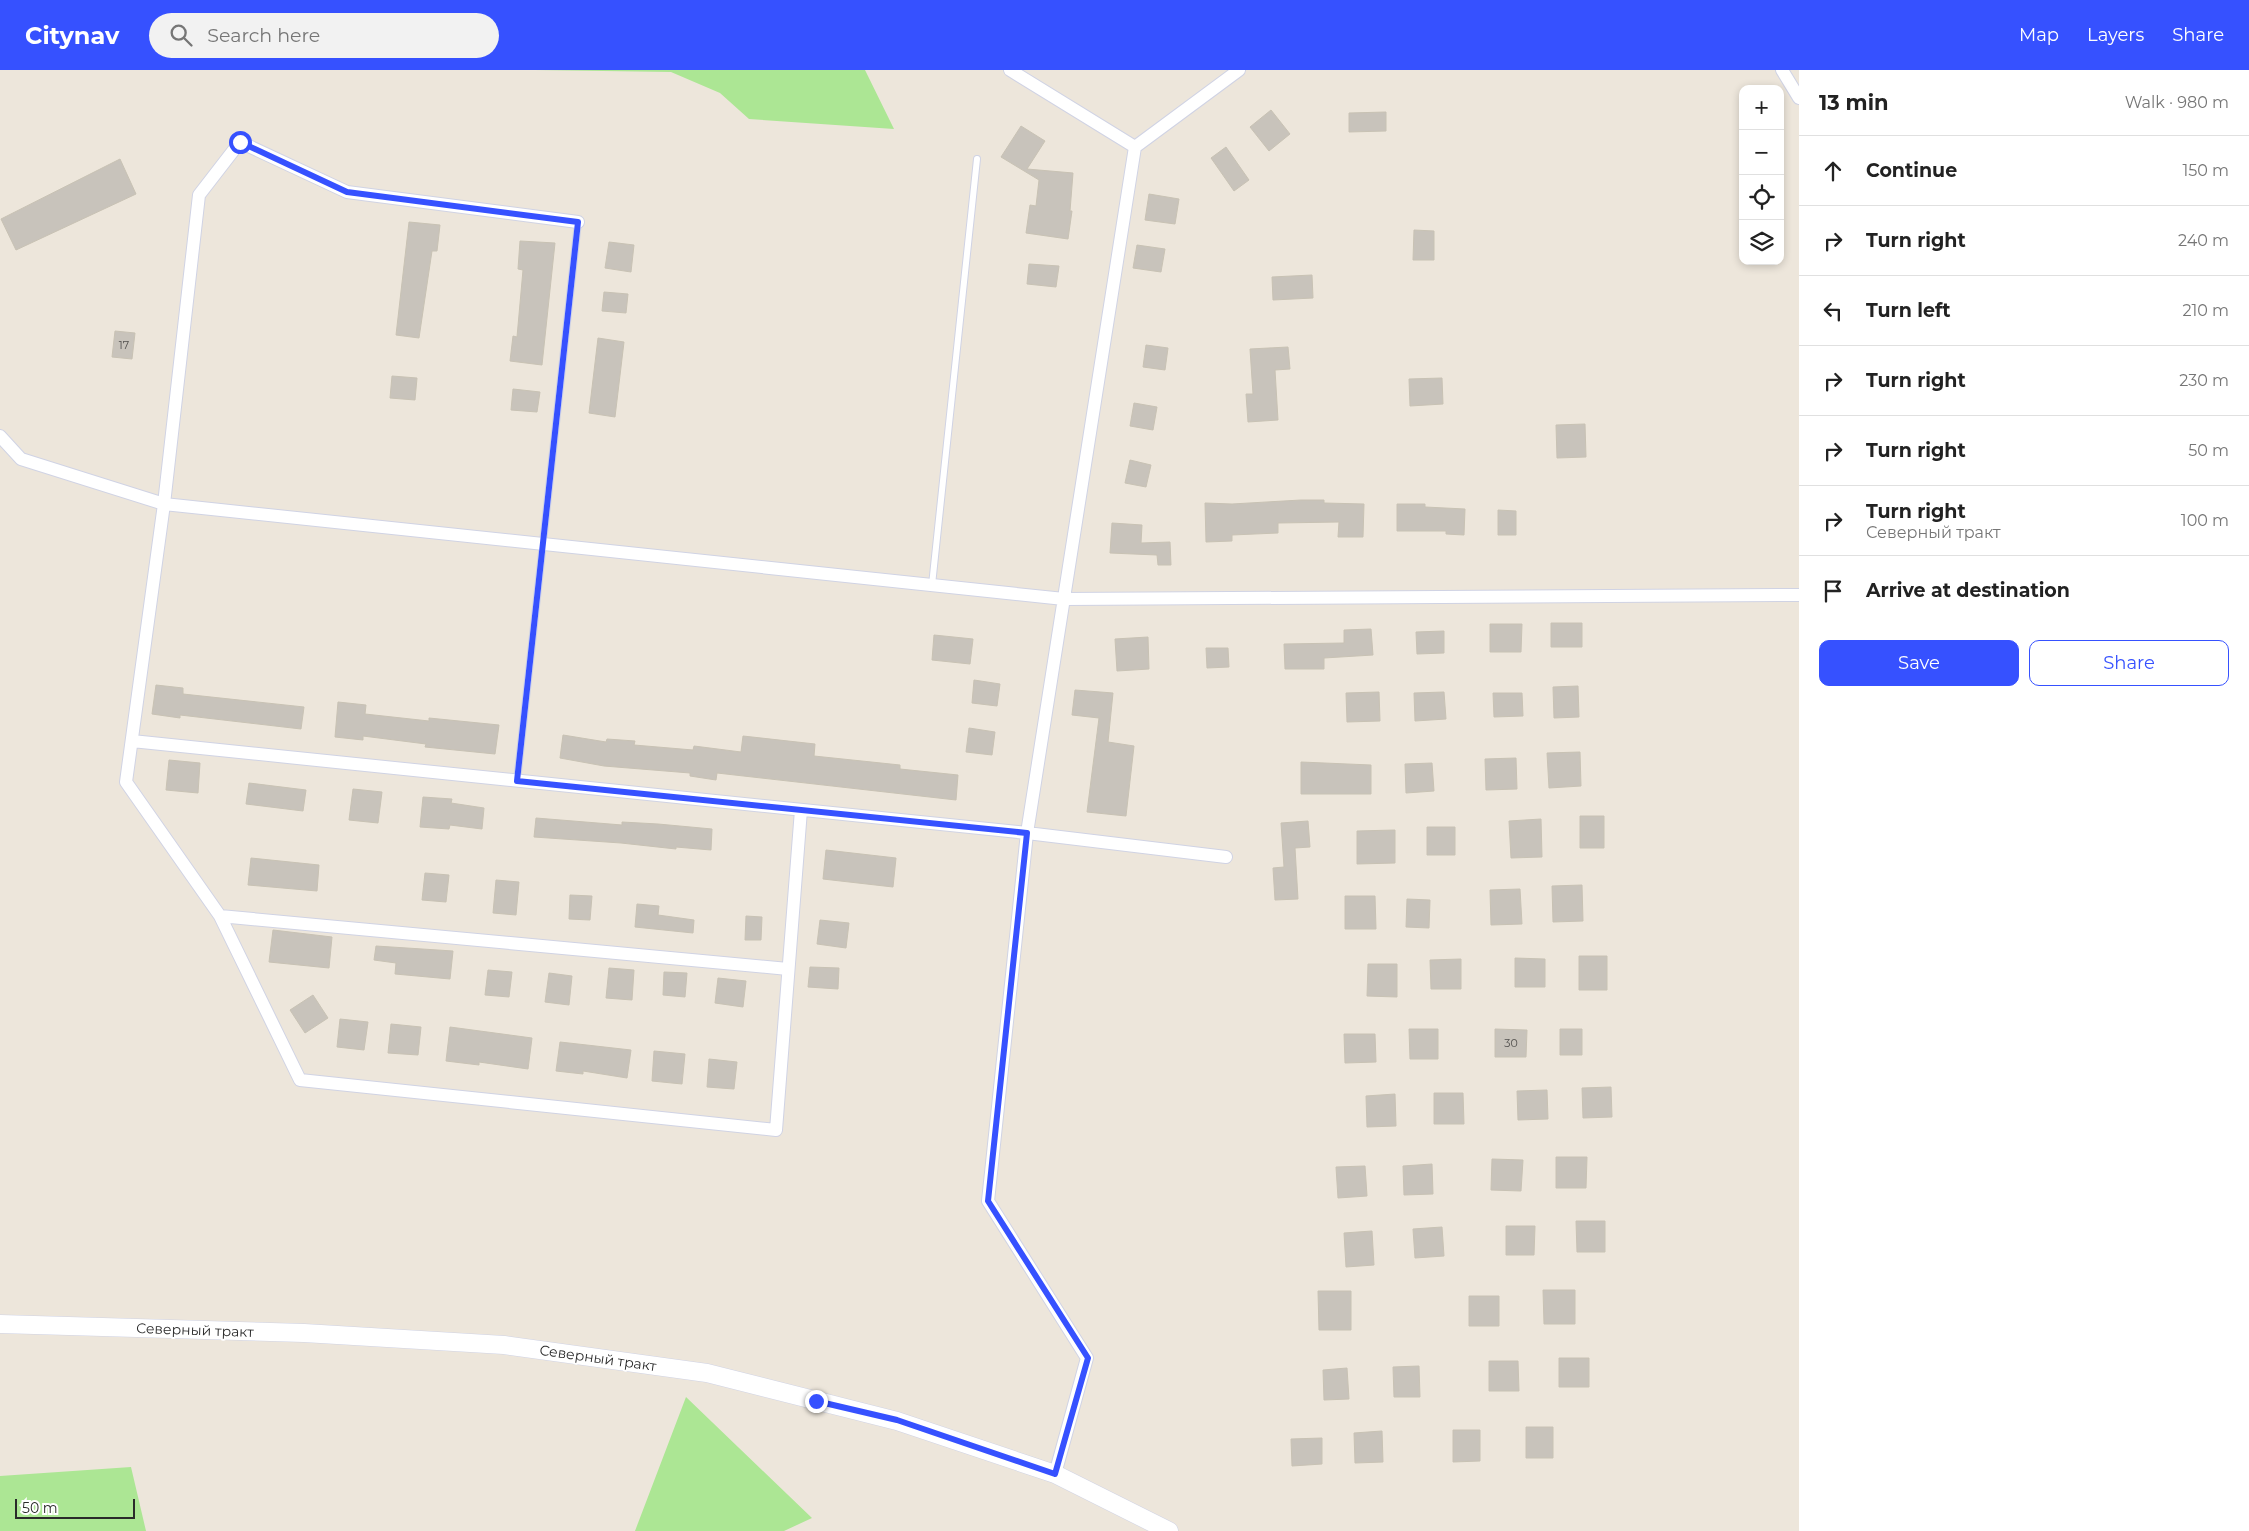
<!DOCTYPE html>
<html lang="en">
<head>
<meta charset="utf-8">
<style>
  body { margin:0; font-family:Montserrat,sans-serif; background:#f2f2f2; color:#222 }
  .controls { position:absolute; right:15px; top:15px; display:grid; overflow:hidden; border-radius:10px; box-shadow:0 2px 8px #0003 }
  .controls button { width:45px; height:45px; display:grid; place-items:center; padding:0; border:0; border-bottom:1px solid #e0e0e0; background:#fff; color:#222; font:25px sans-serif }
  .scale { position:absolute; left:15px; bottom:12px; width:120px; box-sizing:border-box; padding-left:5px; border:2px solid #2a2a2a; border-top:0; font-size:14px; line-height:18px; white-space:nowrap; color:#2a2a2a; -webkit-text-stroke:4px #fff; paint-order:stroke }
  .stop { position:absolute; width:15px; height:15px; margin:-11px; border:4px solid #3651ff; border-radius:50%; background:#fff }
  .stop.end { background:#3651ff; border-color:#fff; box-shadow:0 1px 5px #0008 }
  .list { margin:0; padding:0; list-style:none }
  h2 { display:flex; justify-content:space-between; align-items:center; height:65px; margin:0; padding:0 20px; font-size:21px }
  h2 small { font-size:16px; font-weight:400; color:#767676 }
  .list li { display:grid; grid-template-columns:32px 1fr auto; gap:15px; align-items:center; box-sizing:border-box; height:70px; padding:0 20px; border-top:1px solid #e0e0e0 }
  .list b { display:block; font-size:19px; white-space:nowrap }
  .list p { margin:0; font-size:16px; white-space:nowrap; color:#767676 }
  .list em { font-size:16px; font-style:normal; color:#767676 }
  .actions { display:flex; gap:10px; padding:15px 20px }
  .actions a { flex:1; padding:11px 0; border:1px solid #3651ff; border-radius:10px; text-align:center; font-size:18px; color:#3651ff }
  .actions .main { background:#3651ff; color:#fff }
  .icon { flex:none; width:28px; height:28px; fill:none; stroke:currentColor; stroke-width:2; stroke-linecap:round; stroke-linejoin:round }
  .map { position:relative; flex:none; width:1799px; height:1461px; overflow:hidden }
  header { display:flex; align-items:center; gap:30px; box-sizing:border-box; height:70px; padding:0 25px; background:#3651ff; color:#fff }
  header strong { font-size:24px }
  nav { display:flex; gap:28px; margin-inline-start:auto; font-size:18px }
  .search { width:350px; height:45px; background:#f2f2f2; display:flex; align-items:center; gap:12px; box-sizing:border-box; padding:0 18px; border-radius:28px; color:#767676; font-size:19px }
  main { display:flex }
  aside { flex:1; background:#fff }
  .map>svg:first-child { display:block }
  .green { fill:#ace694 }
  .building { fill:#c8c3bb; stroke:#c8c2b4 }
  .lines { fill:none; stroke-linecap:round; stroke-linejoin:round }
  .service-casing { stroke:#d0d3e4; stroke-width:8 }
  .minor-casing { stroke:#d0d3e4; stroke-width:14 }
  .secondary-casing { stroke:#d0d3e4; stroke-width:19 }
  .service { stroke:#fff; stroke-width:6 }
  .minor { stroke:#fff; stroke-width:12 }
  .secondary { stroke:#fff; stroke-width:18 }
  .route { stroke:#3651ff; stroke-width:6 }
  .labels { text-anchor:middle; stroke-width:4; stroke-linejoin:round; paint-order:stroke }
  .number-label { font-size:11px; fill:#52504e }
  .street-label { font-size:14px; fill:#2a2a2a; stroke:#fff }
</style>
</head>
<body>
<header>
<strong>Citynav</strong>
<div class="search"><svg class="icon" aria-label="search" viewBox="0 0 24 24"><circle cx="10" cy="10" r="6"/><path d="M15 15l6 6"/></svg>Search here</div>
<nav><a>Map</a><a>Layers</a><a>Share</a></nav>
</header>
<main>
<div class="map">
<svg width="1799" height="1461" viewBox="0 0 1799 1461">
  <rect width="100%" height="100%" fill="#ede6db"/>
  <path class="green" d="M535,0H865L894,59L749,49L720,23L671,2Z
    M686,1327L812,1448L784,1461H635Z
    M131,1397L146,1461H0V1406Z"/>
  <path class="building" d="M1271,40L1290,64L1269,81L1250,57Z
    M1386,42V61L1349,62V43Z
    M1021,56L1045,71L1027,99L1073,103L1070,141H1072L1068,169L1026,163L1030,135L1036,136L1039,110L1001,87Z
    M1226,77L1249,110L1234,121L1211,88Z
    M120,89L136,124L16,180L1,149Z
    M1149,124L1179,129L1175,154L1145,150Z
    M409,152L440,155L437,181H432L419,268L396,265Z
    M1414,160L1434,161V190H1413Z
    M520,171L555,173L542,295L510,291L513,266L517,267L523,200L518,199Z
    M609,172L634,175L631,202L605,198Z
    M1137,175L1165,179L1161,202L1133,198Z
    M1029,194L1059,196L1056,217L1027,214Z
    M1312,205L1313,228L1273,230L1272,207Z
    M604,222L628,224L626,243L602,241Z
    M115,261L135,263L132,289L112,287Z
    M598,268L624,272L615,347L589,343Z
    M1146,275L1168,278L1165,300L1143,297Z
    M1288,277L1290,299L1275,300L1278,350L1248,352L1246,324H1253L1250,279Z
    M392,306L417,308L415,330L390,328Z
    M1442,308L1443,334L1410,336L1409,309Z
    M513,319L540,322L537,342L511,340Z
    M1134,333L1157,337L1153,360L1130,356Z
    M1585,354L1586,387L1557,388L1556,355Z
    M1130,390L1151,395L1146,417L1125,413Z
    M1301,430H1324V433L1364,434L1363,467H1338L1339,452L1278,453V463L1232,465V471L1206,472L1205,433L1232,434Z
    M1397,434H1425V437L1465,439L1464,465L1446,464V461H1397Z
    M1498,440L1516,441V465H1498Z
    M1112,453L1142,455L1141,473L1170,472L1171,495H1158L1157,485L1110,483Z
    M1551,553H1582V577H1551Z
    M1490,554H1522L1521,582H1490Z
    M1371,559L1373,585L1324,588V599H1285L1284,574L1344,573V560Z
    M1444,561V583L1417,584L1416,562Z
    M934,565L973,569L970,594L932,590Z
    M1148,567L1149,599L1117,601L1115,569Z
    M1206,578H1228L1229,597L1207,598Z
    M974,610L1000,614L997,636L972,633Z
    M156,615L183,618V624L304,637L301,659L180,645V648L152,644Z
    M1578,616L1579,647L1554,648L1553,617Z
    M1075,620L1113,623L1108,672L1134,676L1126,746L1087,742L1099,648L1072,645Z
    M1379,622L1380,651L1347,652L1346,623Z
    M1444,622L1446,649L1415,651L1414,623Z
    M1493,623H1522L1523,646L1494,647Z
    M338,632L366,635L365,644L429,651V648L499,655L495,684L425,677L426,674L363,666V670L335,667Z
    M969,658L995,662L992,685L966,682Z
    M563,665L606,672L607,669L635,671L634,675L693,680L694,676L741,682L743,666L815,674L814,686L900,695V699L958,705L956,730L717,703L716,710L690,706V703L604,696L560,688Z
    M1580,682L1581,716L1549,718L1547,683Z
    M1516,688L1517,719L1486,720L1485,689Z
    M169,690L200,693L198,723L166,720Z
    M1301,692L1371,695V724H1301Z
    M1432,693L1434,721L1406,723L1405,694Z
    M249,713L306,720L303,741L246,734Z
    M353,719L382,722L378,753L349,750Z
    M423,727L452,729L451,733L484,738L482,759L450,755L449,759L420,757Z
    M1580,746H1604V778H1580Z
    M536,748L622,755V752L658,754L712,759L711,780L676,777V779L621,773L534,767Z
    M1541,749L1542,787L1511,788L1509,751Z
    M1308,751L1310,777L1295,778L1298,829L1275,830L1273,798L1284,797L1281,753Z
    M1427,757H1455V785H1427Z
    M1395,760V793L1357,794V761Z
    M826,780L896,788L893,817L823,809Z
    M251,788L319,795L317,821L248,815Z
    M425,803L449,805L446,832L422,830Z
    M496,810L519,812L516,845L493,843Z
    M1582,815L1583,851L1553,852L1552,816Z
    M1520,819L1522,854L1491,855L1490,820Z
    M570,825L592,826L590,850L569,849Z
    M1345,826H1375L1376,859H1345Z
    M1407,829L1430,830L1429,858L1406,857Z
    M637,834L659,836L658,845L694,850L693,863L635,857Z
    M746,846L762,847L761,870H745Z
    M820,850L849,853L846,878L817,874Z
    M273,860L332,867L329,898L269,892Z
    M376,876L453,881L450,909L395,904L396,893L374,890Z
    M1579,886H1607V920H1579Z
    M1515,888L1545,889V917H1515Z
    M1461,889V919H1431L1430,890Z
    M1368,894H1397V927L1367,926Z
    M810,897L839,898L838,919L808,917Z
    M609,898L634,900L632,930L606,928Z
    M488,900L512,902L509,927L485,925Z
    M664,902L687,903L685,927L663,925Z
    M549,903L572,906L569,935L545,932Z
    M718,908L746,911L743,937L715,933Z
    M313,925L328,948L305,963L290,940Z
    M340,949L368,952L364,980L337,977Z
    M391,954L421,957L418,985L388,983Z
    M450,957L532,968L528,999L479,992V995L446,991Z
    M1409,959H1438V989H1410Z
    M1495,959L1527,960L1526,987H1495Z
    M1560,959H1582V985H1560Z
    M1344,964H1375L1376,992L1345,993Z
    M560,972L631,980L627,1008L583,1001V1004L556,1001Z
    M654,981L685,984L682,1014L652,1011Z
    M709,989L737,992L734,1019L707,1017Z
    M1611,1017L1612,1047L1583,1048L1582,1018Z
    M1547,1020L1548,1049L1518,1050L1517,1021Z
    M1434,1023H1463L1464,1054H1434Z
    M1395,1024L1396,1056L1367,1057L1366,1026Z
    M1556,1087H1587L1586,1118H1556Z
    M1492,1089L1523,1090L1521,1121L1491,1120Z
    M1432,1094L1433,1124L1404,1125L1403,1096Z
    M1365,1096L1367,1126L1338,1128L1336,1097Z
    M1576,1151H1605V1182H1577Z
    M1506,1156H1535L1534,1185H1506Z
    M1442,1157L1444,1186L1415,1188L1413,1159Z
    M1372,1161L1374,1195L1346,1197L1344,1163Z
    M1543,1220H1575V1254H1544Z
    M1318,1221H1351V1260H1319Z
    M1469,1226H1499V1256H1469Z
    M1559,1288H1589V1317H1559Z
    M1489,1291H1518L1519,1321H1489Z
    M1419,1296L1420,1327H1394L1393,1297Z
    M1347,1298L1349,1329L1324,1330L1323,1300Z
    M1526,1357H1553V1388H1526Z
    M1453,1360H1480V1391L1453,1392Z
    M1382,1361L1383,1392L1355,1393L1354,1363Z
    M1322,1368V1394L1292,1396L1291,1369Z"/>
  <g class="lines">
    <g class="service-casing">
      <path id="service" d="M932,515L977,89
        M517,711L578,152"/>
    </g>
    <g class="minor-casing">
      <path id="minor" d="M1010,0L1135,77L1027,763L988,1131L1087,1288L1055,1404
        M1782,0L1799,28
        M1135,77L1239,0
        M578,152L347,122L240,72L199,125L164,434L126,712L220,846L300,1010L776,1060L801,740
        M0,366L21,389L164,434L1064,529L1799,525
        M132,671L1027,763L1226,787
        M220,846L788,899"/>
    </g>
    <g class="secondary-casing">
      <path id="secondary" d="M0,1254L304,1263L504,1275L707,1303L897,1351L1055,1404L1169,1461"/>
    </g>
    <use href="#service" class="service"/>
    <use href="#minor" class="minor"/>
    <use href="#secondary" class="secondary"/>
  </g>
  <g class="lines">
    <path class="route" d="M240,72L347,122L578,152L517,711L1027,763L988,1131L1088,1288L1055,1404L897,1350L816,1331"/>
  </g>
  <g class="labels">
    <g class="number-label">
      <text x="124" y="279">17</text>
      <text x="1511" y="977">30</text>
    </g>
    <g class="street-label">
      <text transform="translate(195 1260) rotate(2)" y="5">Северный тракт</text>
      <text transform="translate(598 1288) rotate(8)" y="5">Северный тракт</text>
    </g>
  </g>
</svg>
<div class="controls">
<button>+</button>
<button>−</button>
<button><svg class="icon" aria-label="locate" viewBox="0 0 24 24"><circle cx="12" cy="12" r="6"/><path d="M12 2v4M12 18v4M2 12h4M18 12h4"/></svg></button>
<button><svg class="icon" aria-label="layers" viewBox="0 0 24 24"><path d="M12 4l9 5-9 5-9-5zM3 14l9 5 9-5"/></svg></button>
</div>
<div class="scale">50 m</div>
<div class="stop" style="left:240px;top:72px"></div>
<div class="stop end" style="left:816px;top:1331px"></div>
</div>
<aside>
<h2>13 min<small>Walk · 980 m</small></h2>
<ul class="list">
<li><svg class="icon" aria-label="ahead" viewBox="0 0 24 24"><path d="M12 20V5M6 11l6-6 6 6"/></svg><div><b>Continue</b></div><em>150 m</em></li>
<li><svg class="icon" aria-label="right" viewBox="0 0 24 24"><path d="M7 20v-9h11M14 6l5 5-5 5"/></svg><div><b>Turn right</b></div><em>240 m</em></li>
<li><svg class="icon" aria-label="left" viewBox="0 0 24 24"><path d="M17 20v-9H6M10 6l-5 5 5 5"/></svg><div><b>Turn left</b></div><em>210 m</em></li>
<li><svg class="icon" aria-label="right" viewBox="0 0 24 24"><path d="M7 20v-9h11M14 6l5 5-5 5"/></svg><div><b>Turn right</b></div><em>230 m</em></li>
<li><svg class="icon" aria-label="right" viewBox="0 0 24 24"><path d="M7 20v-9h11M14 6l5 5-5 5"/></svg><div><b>Turn right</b></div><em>50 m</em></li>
<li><svg class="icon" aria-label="right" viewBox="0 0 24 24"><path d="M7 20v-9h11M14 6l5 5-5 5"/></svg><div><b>Turn right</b><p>Северный тракт</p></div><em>100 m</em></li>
<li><svg class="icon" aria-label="arrive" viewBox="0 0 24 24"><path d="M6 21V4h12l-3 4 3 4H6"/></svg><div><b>Arrive at destination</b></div></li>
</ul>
<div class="actions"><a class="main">Save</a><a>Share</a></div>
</aside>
</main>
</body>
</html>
